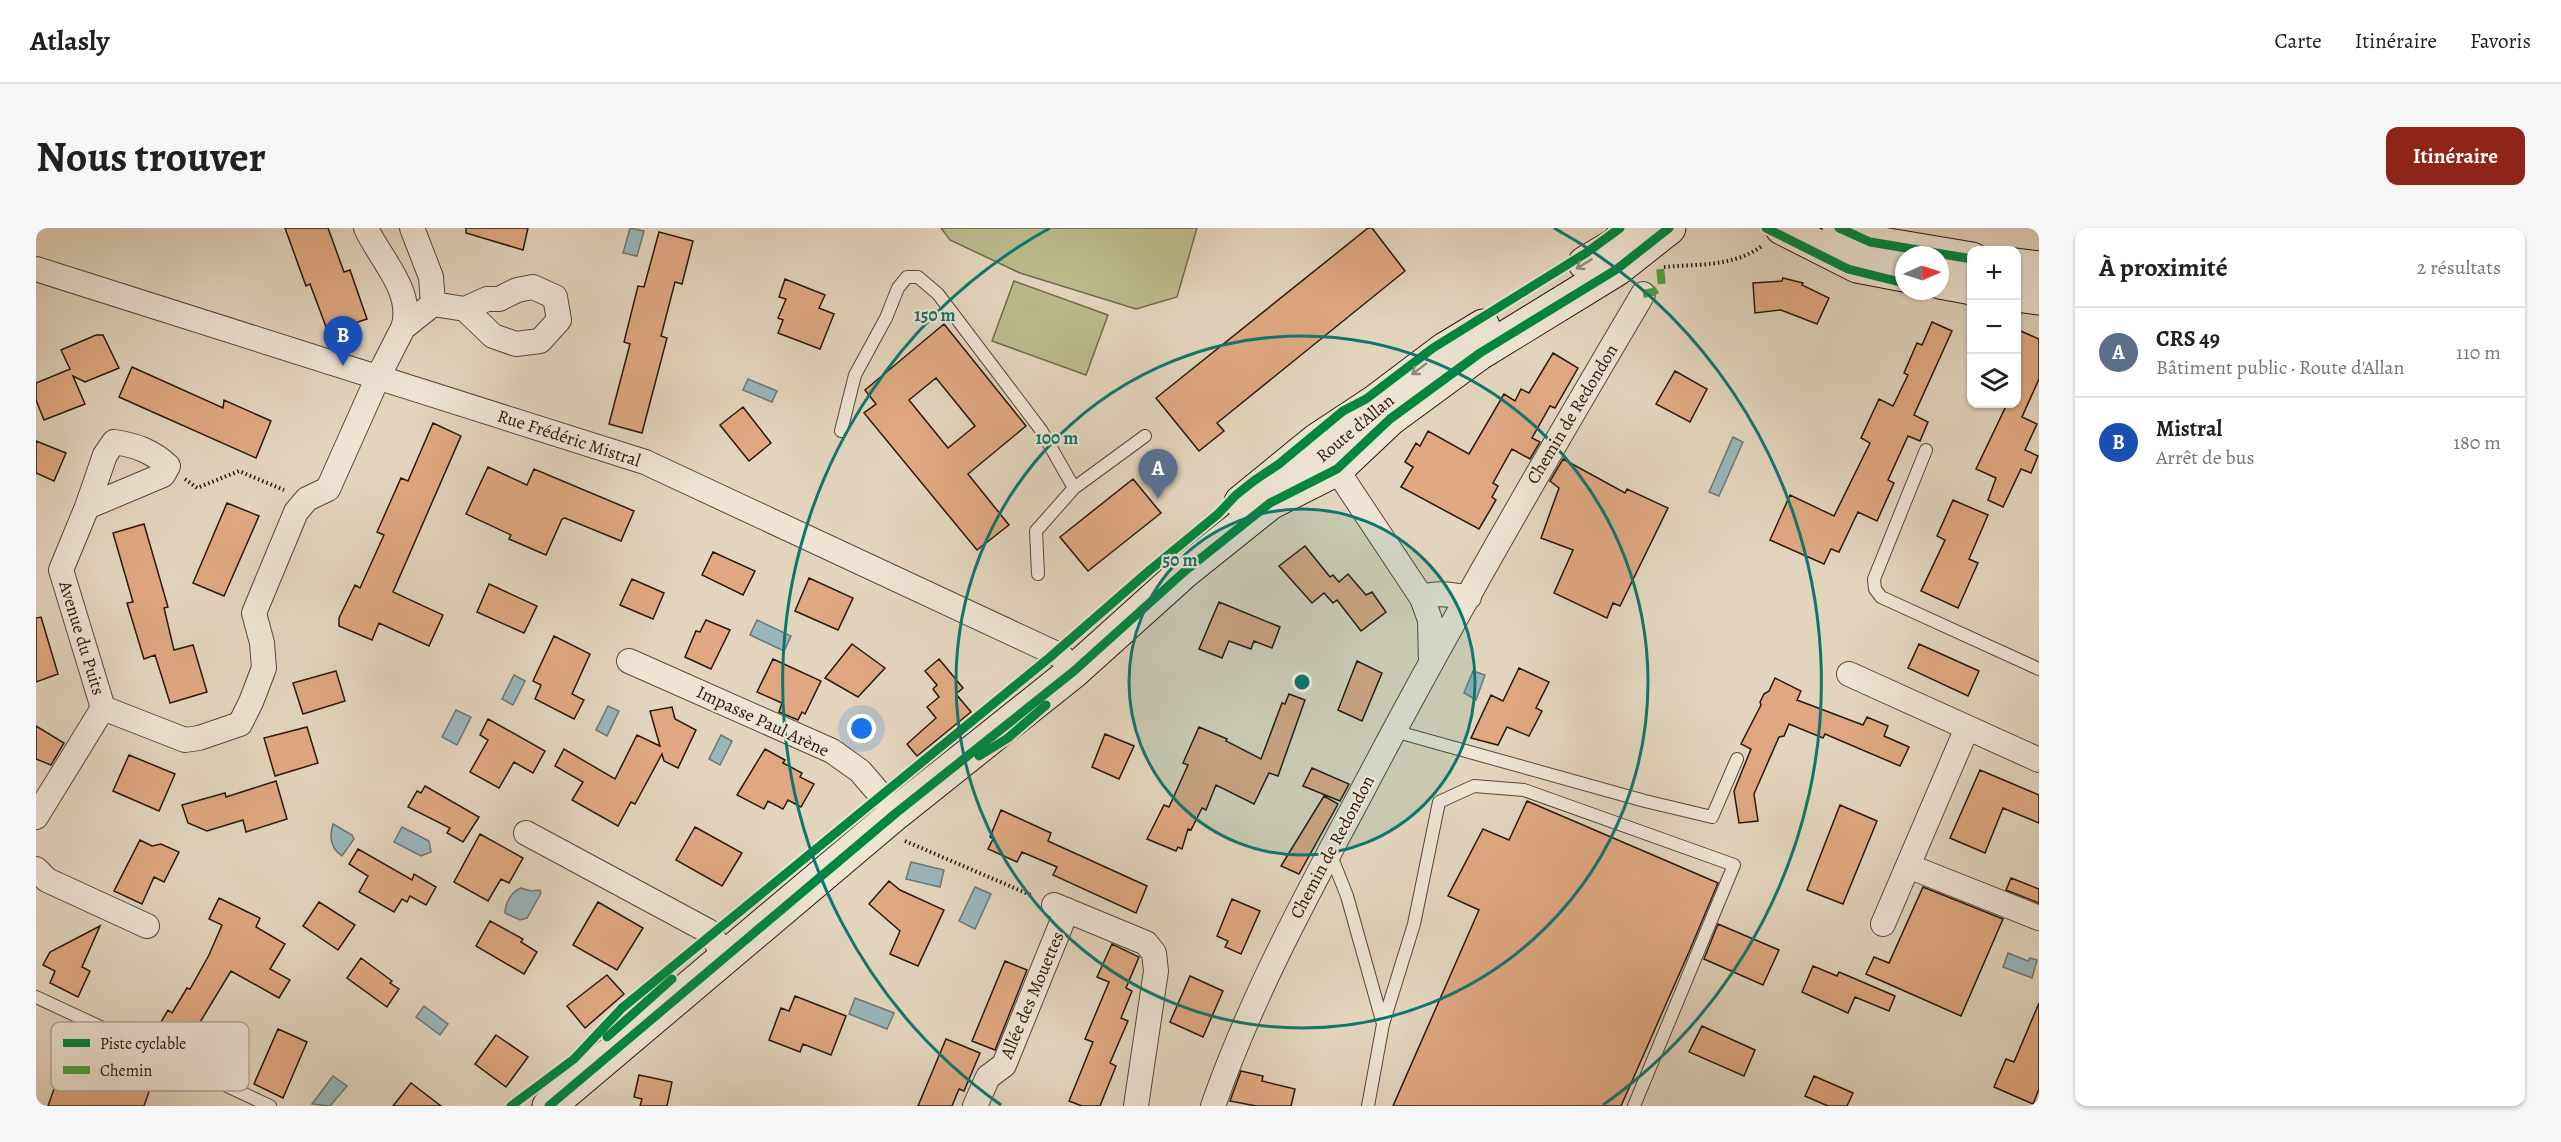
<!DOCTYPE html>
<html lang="fr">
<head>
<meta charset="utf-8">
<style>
  body { margin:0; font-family:Alegreya,serif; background:#f6f6f6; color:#202124 }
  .controls { position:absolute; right:18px; top:18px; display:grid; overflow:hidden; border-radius:12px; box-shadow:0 2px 4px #0004 }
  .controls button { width:54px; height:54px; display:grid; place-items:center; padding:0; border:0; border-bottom:2px solid #e0e0e0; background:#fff; color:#202124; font:30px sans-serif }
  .compass { position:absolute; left:1859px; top:18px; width:54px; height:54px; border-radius:50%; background:#fff; box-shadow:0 2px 4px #0004; rotate:87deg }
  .you { position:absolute; left:826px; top:501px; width:21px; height:21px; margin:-15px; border:4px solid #fff; border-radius:50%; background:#1a73e8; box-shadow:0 0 0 9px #1a73e833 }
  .badge { display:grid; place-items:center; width:39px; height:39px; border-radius:50%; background:#8f2418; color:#fff; font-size:20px; font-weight:700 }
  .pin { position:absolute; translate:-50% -50px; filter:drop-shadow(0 2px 3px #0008) }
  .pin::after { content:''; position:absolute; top:32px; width:21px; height:18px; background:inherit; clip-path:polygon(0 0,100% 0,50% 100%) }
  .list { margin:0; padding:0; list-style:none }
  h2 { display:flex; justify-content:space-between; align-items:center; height:78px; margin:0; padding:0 24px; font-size:26px }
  h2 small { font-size:20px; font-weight:400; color:#757577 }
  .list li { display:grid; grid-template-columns:39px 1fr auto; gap:18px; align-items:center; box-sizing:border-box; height:90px; padding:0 24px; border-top:2px solid #e0e0e0 }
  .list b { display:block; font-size:22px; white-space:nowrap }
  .list p { margin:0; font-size:20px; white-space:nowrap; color:#757577 }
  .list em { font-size:20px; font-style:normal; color:#757577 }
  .icon { flex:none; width:33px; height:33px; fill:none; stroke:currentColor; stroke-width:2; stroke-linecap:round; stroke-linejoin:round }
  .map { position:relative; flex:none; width:2003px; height:878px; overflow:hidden; border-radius:12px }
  header { display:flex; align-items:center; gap:36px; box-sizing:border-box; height:84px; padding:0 30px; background:#fff; border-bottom:2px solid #e0e0e0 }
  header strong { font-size:28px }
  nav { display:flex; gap:33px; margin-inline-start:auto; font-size:21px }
  .intro { display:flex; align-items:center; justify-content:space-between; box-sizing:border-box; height:144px; padding:0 36px }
  h1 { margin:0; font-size:42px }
  .button { padding:15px 27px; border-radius:12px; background:#8f2418; color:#fff; font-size:21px; font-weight:700 }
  main { display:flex; gap:36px; padding:0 36px }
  aside { flex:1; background:#fff; border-radius:12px; box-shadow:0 2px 4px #0004 }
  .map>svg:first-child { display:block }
  .green { fill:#bbbb8c; stroke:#726a4d; stroke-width:1.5 }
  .water { fill:#99b6bb; stroke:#6d7776; stroke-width:1.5 }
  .building { fill:#dfa882; stroke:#2a180e; stroke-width:1.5; fill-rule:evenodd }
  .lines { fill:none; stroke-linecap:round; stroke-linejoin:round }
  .lane-casing { stroke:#58473a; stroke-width:14 }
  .street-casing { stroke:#58473a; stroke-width:26 }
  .secondary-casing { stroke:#2a180e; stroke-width:35 }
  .path { stroke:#2a180e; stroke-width:4; stroke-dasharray:1.5 3; stroke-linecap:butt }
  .lane { stroke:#ede4d4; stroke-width:12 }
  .street { stroke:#ede4d4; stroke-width:24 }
  .secondary { stroke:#ede4d4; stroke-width:33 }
  .quiet { stroke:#51a13e; stroke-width:8; stroke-dasharray:15 8; stroke-linecap:butt }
  .cycleway-casing { stroke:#ede4d4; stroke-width:13 }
  .cycleway { stroke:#00873e; stroke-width:9 }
  .oneway { stroke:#95887b }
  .ring { fill:none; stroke:#0f766e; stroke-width:3 }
  .labels { text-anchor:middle; stroke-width:4.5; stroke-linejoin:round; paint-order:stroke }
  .street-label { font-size:18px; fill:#2a180e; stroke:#ede4d4 }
  .key { fill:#ede4d4; stroke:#b2a799; stroke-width:1.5 }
  .key-label { font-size:16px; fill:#2a180e }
  .centre { fill:#0f766e; stroke:#ede4d4; stroke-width:3 }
  .ring-label { font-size:18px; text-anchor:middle; font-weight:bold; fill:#0f766e; stroke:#ede4d4; stroke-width:4.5; stroke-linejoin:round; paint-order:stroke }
</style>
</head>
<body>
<header>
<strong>Atlasly</strong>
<nav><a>Carte</a><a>Itinéraire</a><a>Favoris</a></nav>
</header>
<div class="intro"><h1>Nous trouver</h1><a class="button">Itinéraire</a></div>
<main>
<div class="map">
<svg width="2003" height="878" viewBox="0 0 2003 878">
  <rect width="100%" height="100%" fill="#e3d5bd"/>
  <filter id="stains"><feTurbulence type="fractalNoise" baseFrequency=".00333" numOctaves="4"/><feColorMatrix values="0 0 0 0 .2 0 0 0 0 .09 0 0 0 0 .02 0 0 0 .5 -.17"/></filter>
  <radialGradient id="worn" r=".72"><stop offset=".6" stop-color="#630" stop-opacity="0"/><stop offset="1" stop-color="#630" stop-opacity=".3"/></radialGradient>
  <path class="green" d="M905,0H1161L1141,69L1100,81L984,45L914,12Z
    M978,53L1072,87L1050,147L956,113Z"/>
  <path class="water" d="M594,0L608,3L601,28L587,25Z
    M712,151L741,163L736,174L707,162Z
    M1697,209L1707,214L1683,268L1673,264Z
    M721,392L755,408L748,423L714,407Z
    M1437,443L1449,447L1440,472L1428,465Z
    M478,447L489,453L477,477L466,471Z
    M572,478L583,483L571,508L560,502Z
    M420,482L435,489L421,517L406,509Z
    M685,507L696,513L684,537L673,531Z
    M297,596L316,607L318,611L306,628C294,620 293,609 297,596Z
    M366,599L393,613L395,624L385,628L358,614Z
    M875,634L908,642L904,659L870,651Z
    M939,659L955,666L939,701L923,693Z
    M485,660L495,663L504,662L505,665L491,690L484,692L469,685C469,675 476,663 485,660Z
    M1972,725L1992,733L1994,730L2001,732L1996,750L1967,739Z
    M819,770L858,785L851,801L813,786Z
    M388,778L412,796L404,807L380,789Z
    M297,848L311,858L294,878L276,876Z"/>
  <path class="building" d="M249,0H292L308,44L314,42L331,91L292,104L274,56L270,58Z
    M430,0H492L487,22L430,5Z
    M1332,0H1336L1369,43L1181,195L1188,203L1163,223L1120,170Z
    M623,4L657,13L646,56L639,54L625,108L631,110L606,205L573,196L594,116L588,114L602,58L608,59Z
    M1747,50L1767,55L1766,57L1793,70L1781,96L1745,82L1719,85L1717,55L1746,53Z
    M749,51L789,67L783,80L798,86L784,121L742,105L747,92L742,90L750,71L743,69Z
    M1896,94L1916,103L1878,187L1892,194L1884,213L1872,208L1852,252L1858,255L1841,293L1822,284L1803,324L1795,321L1788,336L1734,312L1754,267L1798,288L1834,215L1825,210L1843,171L1857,178L1872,147L1868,145L1881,115L1886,117Z
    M908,96L990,198L932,246L973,297L941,322L828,185L840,176L829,162ZM900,150L939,198L912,220L873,172Z
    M1980,101L2003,111V151L1986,189L2001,196L1989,222L2002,228L1995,245L1985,241L1967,279L1952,272L1960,250L1940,241L1971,176H1980Z
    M60,107H67L83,140L49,154L37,148L49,176L8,192L0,172V155L34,141L25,122Z
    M1517,125L1542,140L1519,180L1514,178L1496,210L1504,214L1494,231L1476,221L1457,255L1462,258L1456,269L1460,272L1443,301L1365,259L1377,239L1369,234L1380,215L1384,218L1392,203L1433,226L1468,166L1479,173L1485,161L1493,165Z
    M96,139L187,180L188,172L235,193L220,230L83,169Z
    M1639,143L1671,161L1654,194L1620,176Z
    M707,179L735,215L713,233L684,197Z
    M397,195L425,208L357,364L407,387L393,418L343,395L336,412L303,398V390L319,357L324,360L348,307L341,304L365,250L372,253Z
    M0,213L30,225L18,253L0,245Z
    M1527,231L1589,265L1591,261L1632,280L1584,378L1577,375L1571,390L1518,365L1537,322L1505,310L1523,260L1514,253Z
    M452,239L491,257L498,241L598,283L585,313L529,290L526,291L510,327L473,311L475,307L430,286Z
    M1097,251L1125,285L1052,343L1024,309Z
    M1917,272L1952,287L1933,331L1942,335L1922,380L1885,363L1909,312L1901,308Z
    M191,275L223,288L188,368L157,355Z
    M108,296L132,379L128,380L138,422L157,417L171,464L134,475L119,427L108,431L91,375L97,374L77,305Z
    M1269,318L1294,349L1297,347L1303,354L1312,346L1330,367L1336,364L1350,384L1325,403L1301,372L1297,375L1288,365L1276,375L1243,338Z
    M677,324L719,343L707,367L666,347Z
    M773,350L817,370L802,402L759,383Z
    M596,351L628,365L617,391L584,377Z
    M453,356L501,378L488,405L441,384Z
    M1183,374L1244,399L1236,420L1218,413L1215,421L1193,413L1186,430L1163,421Z
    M5,389L22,446L0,454V390Z
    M670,392L694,402L675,441L649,429L660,403L664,404Z
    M518,408L554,426L536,466L548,472L538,491L499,471L505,457L497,453Z
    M816,416L849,440L822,469L789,450Z
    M1883,416L1943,443L1932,468L1872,440Z
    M737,431L785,453L769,486L766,484L762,492L743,484L746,475L721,464Z
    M903,431L927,460L920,466L935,484L881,528L871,516L900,490L891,479L903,469L897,461L901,457L889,443Z
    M1321,433L1346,445L1326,493L1302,482Z
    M1483,440L1513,454L1500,480L1506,483L1493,508L1471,499L1462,517L1435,510L1455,467L1467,473Z
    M300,443L309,473L267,486L257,455Z
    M1739,450L1765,463L1761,472L1827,497L1831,489L1852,498L1848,508L1873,519L1864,538L1789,506L1787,510L1753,496L1748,508L1743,509L1718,566L1722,593L1703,595L1698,563L1715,521L1705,516L1725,477L1724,474L1728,466L1733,463Z
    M1253,466L1269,472L1242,548L1233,545L1218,576L1180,557L1170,582L1166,580L1155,602L1152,601L1146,621L1142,619L1140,623L1111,611L1128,577L1133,579L1152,537L1147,535L1163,499L1191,511L1190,513L1225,531L1246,475L1249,476Z
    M636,479L639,491L660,502L642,540L628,533L626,526L599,576L595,574L582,598L536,572L547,554L519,538L528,521L579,551L601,507L624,518L614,483Z
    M452,491L509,523L497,545L478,534L463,560L434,544L452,512L444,507Z
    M0,498L28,515L15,537L0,531Z
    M271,499L282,535L239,548L228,510Z
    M1069,506L1098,518L1083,551L1056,539Z
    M729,521L749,532L747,535L766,545L764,549L778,556L765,579L752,572L747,581L732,573L728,581L701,567Z
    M93,527L139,546L123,583L77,563Z
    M1276,540L1313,556L1304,573L1267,558Z
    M1944,542L2003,567V595L1967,580L1949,625L1914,610Z
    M240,553L251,591L210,604L207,592L171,603L152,595L146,577L189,565L190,569Z
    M389,558L443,589L427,614L411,605L414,600L372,579L381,563L385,565Z
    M1288,568L1302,576L1263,646L1245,638Z
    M1491,573L1682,655L1653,724L1585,878H1357L1443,682L1412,668L1447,601L1473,612Z
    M1804,577L1841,593L1807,676L1771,662Z
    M965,582L1015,605L1012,613L1111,658L1100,685L1017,647L1021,639L986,624L981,634L952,621L957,611L954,609Z
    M659,599L706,625L686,658L640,632Z
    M444,606L487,630L473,655L465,651L452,673L418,654Z
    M104,612L116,618L125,616L143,624L128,654L118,649L106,676L78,663Z
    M322,621L376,652L378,646L400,659L390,677L374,668L371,674L366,671L358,684L323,664L332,648L313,636Z
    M1975,650L2003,661V675L1970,662Z
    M853,653L864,662L908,682L882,738L854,726L864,703L833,676Z
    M1887,659L1967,691L1925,788L1830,746L1838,729L1853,735Z
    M183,670L224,690L220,699L249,716L234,741L254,752L243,770L195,743L146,824L130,815L129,820L114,813L132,782L136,785L151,760L154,761L173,727L186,697L173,691Z
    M1196,671L1224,683L1205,726L1189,719L1192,713L1181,708Z
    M283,674L319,697L302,722L267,698Z
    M562,674L607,700L581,742L537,717Z
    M454,693L487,711L485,714L501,724L488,746L440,718Z
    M1682,696L1743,722L1727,757L1668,731Z
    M64,698L46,739L54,743L42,769L14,755L19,743L7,737L14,724Z
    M1076,716L1103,729L1090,760L1096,763L1085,790L1092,793L1074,835L1080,838L1064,878H1046L1033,873L1057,814L1049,811L1073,754L1061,749Z
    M325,730L356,753L354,755L363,761L351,779L311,750Z
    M969,733L991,742L959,822L936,813Z
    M1777,738L1801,748L1803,744L1859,768L1853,783L1819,769L1812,785L1766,764Z
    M571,747L588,766L549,800L531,778Z
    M1154,748L1187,763L1167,809L1134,794Z
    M759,768L810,788L795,827L767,816L764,824L733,812L745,780L753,783Z
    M2003,775V861L1997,876L1958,859L1970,831L1978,834Z
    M1666,798L1719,822L1708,848L1653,824Z
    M242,801L271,814L247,870L218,856Z
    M460,807L492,829L470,859L439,836Z
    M910,811L944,825L928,863L923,861L916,878H882Z
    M90,820L123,835L108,878H12L23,847L50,856L56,838L81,847Z
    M1205,843L1227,848L1226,853L1259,861L1255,878H1220L1194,873Z
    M603,847L636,854L631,878H604L606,871L598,869Z
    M1778,848L1817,865L1811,878H1792L1769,868Z
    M375,855L405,878H357Z"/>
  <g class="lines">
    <g class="lane-casing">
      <path id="lane" d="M805,203L819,147L850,90L862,60L871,49H882L902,66L1005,202L1038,260
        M1890,222L1838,351L1839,361L1845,369L2003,441
        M1002,346L1000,303L1038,260L1109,208
        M1358,503L1609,573L1676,589L1701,531
        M1294,625L1311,668L1347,796L1332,878
        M0,769L234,878
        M1347,796L1378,696L1403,574L1438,558L1488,562L1698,637L1598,878"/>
    </g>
    <g class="street-casing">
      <path id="street" d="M330,0C344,31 379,64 367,100
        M376,0L395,49L397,76
        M0,41L609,234L1025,428L1038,443
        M1291,227L1386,370L1394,392L1395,435
        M51,279L69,227L78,214C99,217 116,223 132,238L127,247L51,279L25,342L67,480L149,512L163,510L204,496L215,474L228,440L226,415L218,385L260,284L271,271L292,261L342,149L367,100L397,76L429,81L457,108L480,116L504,113L523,92L519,69L497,59L481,62L463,71H451L429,81
        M1386,370C1401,363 1416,368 1433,369
        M593,433L796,523L824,543L860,585
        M1813,446L2003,532
        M0,589L67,480
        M490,605L672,703L689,727
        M1872,638L2003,690
        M0,641L11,652L111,698
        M1018,677L1110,715L1118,725L1120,743L1100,878
        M1847,696L1931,500
        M939,878L952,849L968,837L1031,682
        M1177,878C1215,770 1269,670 1323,569C1412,399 1509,232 1607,66"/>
    </g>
    <g class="secondary-casing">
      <path id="secondary" d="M1746,0L1821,38L1868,47
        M1803,0L1834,14L1936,31
        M1549,35L1581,16L1593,0
        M1980,37L2003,40
        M1904,54L1936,60
        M1980,67L2003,70
        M1205,274L1281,212L1340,173L1409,121L1447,98
        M513,878L860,585L1038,443L1149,343L1234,275L1301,241L1354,191L1444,125L1581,41L1633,0"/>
    </g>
    <path class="path" d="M1628,39C1662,36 1699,39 1727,17
      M149,251L161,260L203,243L248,262
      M869,613L997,668"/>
    <use href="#lane" class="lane"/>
    <use href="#street" class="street"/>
    <use href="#secondary" class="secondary"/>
    <path class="quiet" d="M1607,66L1617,64L1626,58L1624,39"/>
    <g class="cycleway-casing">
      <path id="cycleway" d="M1730,0L1812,41L1868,55
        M1803,0L1834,14L1936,31
        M943,528L972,510L1010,477
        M571,809L636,751
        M475,878L538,831L586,780L1013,430L1114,342L1182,286L1200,267L1219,252L1243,236L1307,183L1330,171L1397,120L1550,25L1584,0
        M513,878L860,585L1038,443L1149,343L1234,275L1301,241L1354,191L1444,125L1581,41L1633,0"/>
    </g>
    <use href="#cycleway" class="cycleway"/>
  </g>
  <defs><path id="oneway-shaft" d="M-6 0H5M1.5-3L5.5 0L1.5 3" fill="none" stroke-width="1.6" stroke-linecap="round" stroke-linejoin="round" transform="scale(1.5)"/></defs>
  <g class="oneway">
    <use href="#oneway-shaft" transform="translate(1548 36) rotate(148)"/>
    <use href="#oneway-shaft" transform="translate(1383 141) rotate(143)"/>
  </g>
  <circle cx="1266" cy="454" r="173" fill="#0f766e" fill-opacity=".12"/>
  <g class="ring">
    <circle cx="1266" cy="454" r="173"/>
    <circle cx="1266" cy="454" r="346"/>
    <path d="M965 877A519 519 0 0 1 1014 0M1518 0A519 519 0 0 1 1567 877"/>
  </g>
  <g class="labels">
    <g class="street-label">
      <text transform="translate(1536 186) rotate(-59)" y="6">Chemin de Redondon</text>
      <text transform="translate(1319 200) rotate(-40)" y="6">Route d'Allan</text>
      <text transform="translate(533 210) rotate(18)" y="6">Rue Frédéric Mistral</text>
      <text transform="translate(46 410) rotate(73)" y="6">Avenue du Puits</text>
      <text transform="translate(727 493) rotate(25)" y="6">Impasse Paul Arène</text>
      <text transform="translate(1296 619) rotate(-62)" y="6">Chemin de Redondon</text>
      <text transform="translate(996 767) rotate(-67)" y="6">Allée des Mouettes</text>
    </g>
  </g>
  <rect x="15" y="794" width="198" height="69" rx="9" class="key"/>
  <rect x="27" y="811" width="27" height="8" fill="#00873e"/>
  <rect x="27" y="838" width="27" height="8" fill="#51a13e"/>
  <g class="key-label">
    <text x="64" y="821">Piste cyclable</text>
    <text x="64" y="848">Chemin</text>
  </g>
  <circle cx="1266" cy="454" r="9" class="centre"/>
  <g class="ring-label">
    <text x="899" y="93">150 m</text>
    <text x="1021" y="216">100 m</text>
    <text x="1144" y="338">50 m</text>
  </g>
  <rect width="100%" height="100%" filter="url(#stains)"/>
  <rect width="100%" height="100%" fill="url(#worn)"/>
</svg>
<div class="controls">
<button>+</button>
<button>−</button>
<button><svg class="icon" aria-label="layers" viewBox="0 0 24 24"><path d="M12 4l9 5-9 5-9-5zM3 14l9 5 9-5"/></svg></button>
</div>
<svg class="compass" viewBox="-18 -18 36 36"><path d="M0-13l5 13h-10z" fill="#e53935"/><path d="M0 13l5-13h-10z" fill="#757577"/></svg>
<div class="you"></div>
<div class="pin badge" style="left:1122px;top:271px;background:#5c6f8a">A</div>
<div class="pin badge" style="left:307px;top:138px;background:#1a4fb4">B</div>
</div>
<aside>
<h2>À proximité<small>2 résultats</small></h2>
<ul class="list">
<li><span class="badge" style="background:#5c6f8a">A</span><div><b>CRS 49</b><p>Bâtiment public · Route d'Allan</p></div><em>110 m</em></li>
<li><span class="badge" style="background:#1a4fb4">B</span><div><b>Mistral</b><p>Arrêt de bus</p></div><em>180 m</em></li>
</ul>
</aside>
</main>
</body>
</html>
